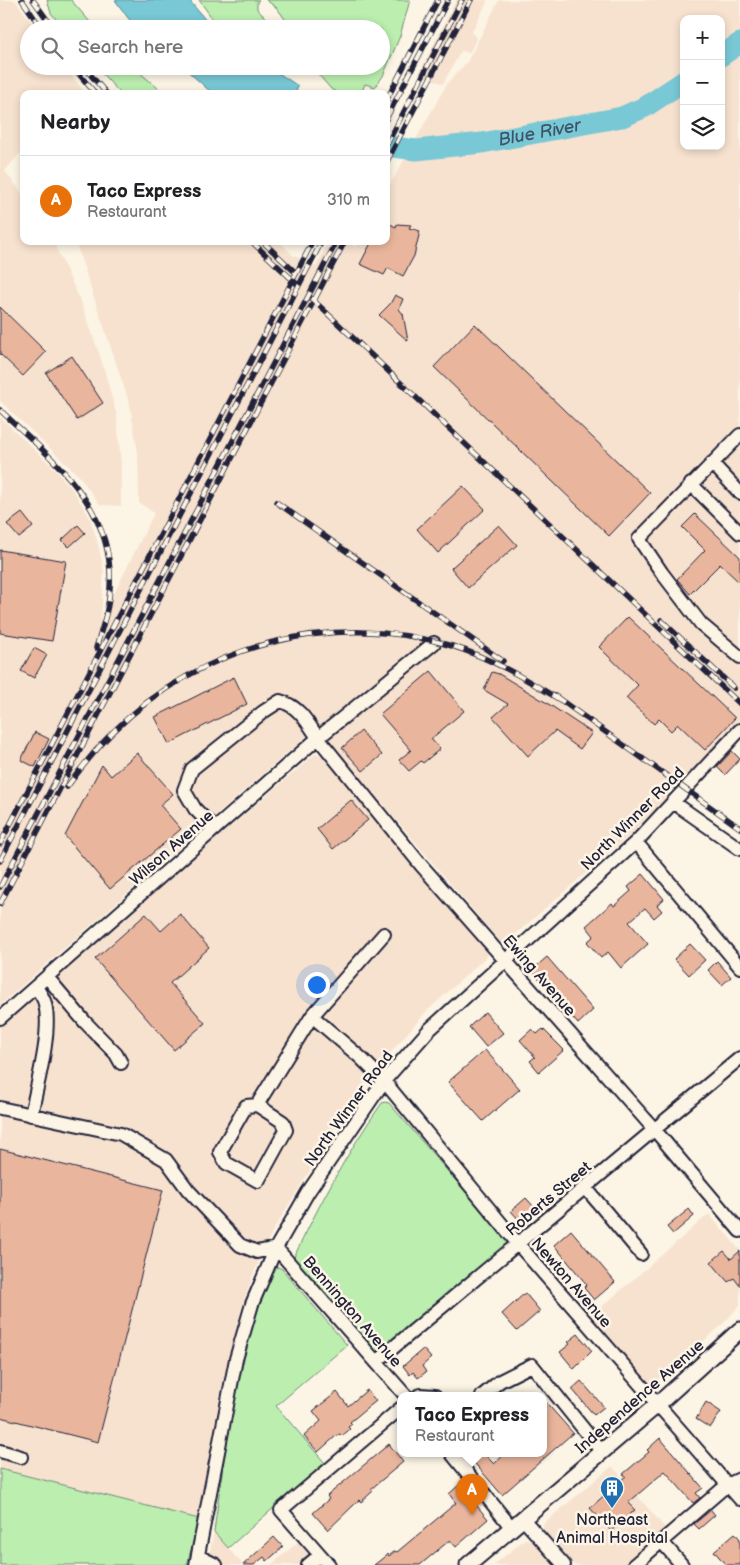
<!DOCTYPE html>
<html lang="en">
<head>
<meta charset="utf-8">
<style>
  body { margin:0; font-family:"Balsamiq Sans",sans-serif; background:#f2f2f2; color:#202124 }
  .controls { position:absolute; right:15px; top:15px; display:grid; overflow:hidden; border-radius:10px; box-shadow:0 2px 8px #0003 }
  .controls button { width:45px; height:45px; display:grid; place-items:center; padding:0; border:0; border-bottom:1px solid #e0e0e0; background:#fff; color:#202124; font:25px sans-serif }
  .you { position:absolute; left:316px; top:984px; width:18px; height:18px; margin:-12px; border:4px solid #fff; border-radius:50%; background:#1a73e8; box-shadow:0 0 0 8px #1a73e833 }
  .badge { display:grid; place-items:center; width:32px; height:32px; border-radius:50%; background:#1a73e8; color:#fff; font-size:16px; font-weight:700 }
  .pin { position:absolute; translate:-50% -41px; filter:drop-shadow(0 1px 2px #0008) }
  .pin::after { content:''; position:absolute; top:26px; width:18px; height:15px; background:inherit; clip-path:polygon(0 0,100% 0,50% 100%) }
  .popup { position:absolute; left:397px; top:1392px; width:150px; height:65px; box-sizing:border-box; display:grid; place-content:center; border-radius:10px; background:#fff; filter:drop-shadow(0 1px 4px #0005); font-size:16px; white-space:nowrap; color:#757577 }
  .popup b { font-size:19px; color:#202124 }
  .popup::after { content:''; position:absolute; left:50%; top:100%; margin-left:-10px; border:10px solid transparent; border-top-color:#fff }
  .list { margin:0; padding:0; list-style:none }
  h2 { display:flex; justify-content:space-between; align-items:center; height:65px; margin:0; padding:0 20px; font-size:21px }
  h2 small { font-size:16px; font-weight:400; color:#757577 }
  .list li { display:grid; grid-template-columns:32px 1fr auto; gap:15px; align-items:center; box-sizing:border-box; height:90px; padding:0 20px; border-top:1px solid #e0e0e0 }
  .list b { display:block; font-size:19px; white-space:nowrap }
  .list p { margin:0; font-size:16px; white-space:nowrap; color:#757577 }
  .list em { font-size:16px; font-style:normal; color:#757577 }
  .icon { flex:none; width:28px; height:28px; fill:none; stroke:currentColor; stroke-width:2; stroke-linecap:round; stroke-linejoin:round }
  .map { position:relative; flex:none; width:740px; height:1565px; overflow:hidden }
  .search { position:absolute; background:#fff; box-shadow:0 2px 8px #0003; left:20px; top:20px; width:370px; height:55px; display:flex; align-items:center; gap:12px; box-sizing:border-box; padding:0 18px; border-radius:28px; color:#757577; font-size:19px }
  .panel { position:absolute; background:#fff; box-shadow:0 2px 8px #0003; left:20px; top:90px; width:370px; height:155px; border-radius:10px }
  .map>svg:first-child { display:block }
  .built { fill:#f7e2cf; fill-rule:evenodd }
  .green { fill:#bbeeaf; stroke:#6e8875 }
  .water { fill:#79c8d5; stroke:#568697 }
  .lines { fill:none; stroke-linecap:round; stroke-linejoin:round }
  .river { stroke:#79c8d5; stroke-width:21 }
  .building { fill:#eab59d; stroke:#22223b }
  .minor-casing { stroke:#22223b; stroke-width:16 }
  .major-casing { stroke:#22223b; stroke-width:19 }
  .minor { stroke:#fcf5e5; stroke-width:12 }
  .major { stroke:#fcf5e5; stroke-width:15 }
  .rail-casing { stroke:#22223b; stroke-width:5.5 }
  .rail { stroke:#fcf5e5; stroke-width:4; stroke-dasharray:11; stroke-linecap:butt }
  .labels { text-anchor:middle; stroke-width:5; stroke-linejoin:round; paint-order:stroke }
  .street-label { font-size:16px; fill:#22223b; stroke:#fcf5e5 }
  .poi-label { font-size:16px; fill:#22223b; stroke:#fcf5e5 }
  .water-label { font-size:18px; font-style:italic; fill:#3c5469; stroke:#fcf5e5 }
</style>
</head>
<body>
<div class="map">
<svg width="740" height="1565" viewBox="0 0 740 1565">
  <rect width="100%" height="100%" fill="#fcf5e5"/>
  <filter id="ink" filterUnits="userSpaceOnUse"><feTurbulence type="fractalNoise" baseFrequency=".02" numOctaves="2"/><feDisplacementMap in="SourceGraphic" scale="10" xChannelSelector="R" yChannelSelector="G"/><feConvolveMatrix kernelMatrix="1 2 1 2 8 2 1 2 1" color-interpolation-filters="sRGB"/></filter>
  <g filter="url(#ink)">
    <path class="built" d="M0,0H15L36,29H29V66H64L86,94H24V153L22,151L5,171L24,196V241H53L81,302L102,362L117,416L121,464V506L100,505L80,477L0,401Z
      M456,0H488L472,32L477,38L469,53L461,51L443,84L419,74Z
      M499,0H740V719L636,829L509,940L501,943L317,727L0,1005V417L56,470L72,489L89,516L97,540L104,571L101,620L154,513L139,503L138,454L130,405L75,241H279L293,255L316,266L329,241H344L356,247L359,241H386V192L448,82L467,62ZM684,19H721V146H684Z
      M316,753L323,756L486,949L488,953L487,956L426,1012L369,1077L337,1126L271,1234L255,1270L242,1306L222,1387L199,1519L0,1469V1025Z
      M709,1214L740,1250V1305L722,1325L655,1383H649L591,1316Z
      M612,1466L673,1537L640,1565H574L543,1530V1524Z
      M214,1532L228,1548L243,1565H207Z
      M525,1539L531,1540L553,1565H494Z
      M298,1542L318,1565H271Z"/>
    <path class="green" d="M47,0H71L96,29H64L51,13Z
      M199,0H259L257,2V9L276,29H220Z
      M266,0H410L400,36L383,76L375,87L365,84L361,94H339L331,89L311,66H381V29H292L277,8Z
      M95,66H132L165,94H121Z
      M385,1102L389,1103L506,1239L507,1243L505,1246L376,1354L293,1259C319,1205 347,1152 382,1103Z
      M278,1267L282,1269L347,1345L276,1406L325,1463L228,1548L214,1532C224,1454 235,1378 260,1303C264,1292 266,1271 278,1267Z
      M0,1469L199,1519L187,1565H0Z"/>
    <path class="water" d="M115,0H189L213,29H140L128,18Z
      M182,66H268L298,86L295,94H213Z"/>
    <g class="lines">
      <g class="river">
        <path d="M721,56L740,43"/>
        <path id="s1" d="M386,146L416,150L482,143L622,117L645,107L684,81"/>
      </g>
    </g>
    <path class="building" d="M386,222L396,227L397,224L411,225L409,228L420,231L414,256L403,276L388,268L384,275L360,264L372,241H386Z
      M395,295L403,299L399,309L403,314L408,341L379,315L390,304Z
      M0,307L46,352L23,376L0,354Z
      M475,324L650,493L609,536L434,367Z
      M72,356L103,403L77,420L46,373Z
      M463,486L485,509L438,553L417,529Z
      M22,513L33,527L19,538L7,524Z
      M695,514L740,557V583L720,564L690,594L677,579L705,550L682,527Z
      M78,525L85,533L69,547L62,540Z
      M499,525L517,545L468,588L451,568Z
      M0,550L66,561L52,641L0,633Z
      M628,617L735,718L705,750L678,724L671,731L659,719L654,724L626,698L638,685L599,647Z
      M34,648L47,655L34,678L21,671Z
      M431,671L464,711L431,739L440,749L423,763L421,761L409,771L399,760L411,750L380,714Z
      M492,672L499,674L547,703L592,733L580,749L555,731L528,756L493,717L508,704L484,690Z
      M234,677L247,704L169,744L155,717Z
      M361,731L382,755L363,771L342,748Z
      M35,732L49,739L35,767L21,760Z
      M732,751L740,759L725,775L717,767Z
      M137,753L173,794L160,805L181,829L110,889L65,836L102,765L111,776Z
      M351,800L368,820L333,849L317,829Z
      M643,874L664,899L657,905L662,911L654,918L645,908L629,922L648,944L621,968L608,952L601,958L587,942L594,936L586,926L612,903L614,906L631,891L628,887Z
      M146,914L161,931L180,914L209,948L170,983L205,1023L174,1050L95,959Z
      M690,944L705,960L689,975L674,959Z
      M547,957L593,1010L578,1024L532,970Z
      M717,961L731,977L722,985L708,970Z
      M485,1012L503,1033L486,1047L469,1027Z
      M532,1029L537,1034L543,1029L564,1050L539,1072L530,1061L535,1057L520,1040Z
      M485,1050L520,1089L483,1121L448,1082Z
      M0,1149L163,1190L98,1442L0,1417Z
      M526,1198L535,1208L520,1221L511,1211Z
      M689,1209L694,1216L673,1234L667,1227Z
      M571,1230L615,1282L594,1300L584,1288L587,1285L554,1245Z
      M724,1251L731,1259L740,1251V1286L734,1278L728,1282L711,1262Z
      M525,1293L540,1311L517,1331L502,1314Z
      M578,1334L592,1351L574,1369L560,1352L570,1344L568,1342Z
      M423,1349L431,1358L422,1366L426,1372L418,1378L413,1372L410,1375L403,1366Z
      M581,1381L604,1407L594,1415L572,1389Z
      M367,1390L376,1401L350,1422L352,1424L348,1427L350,1429L342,1436L340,1434L336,1436L318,1452L304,1436L321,1421L313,1411L337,1392L348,1406Z
      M543,1399L573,1433L502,1495L471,1459L477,1454H484L494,1464L505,1454H543Z
      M706,1402L721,1412L710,1428L696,1419Z
      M660,1438L703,1488L696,1493L700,1498L693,1503L665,1471L628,1503L635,1510L611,1531L590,1508L626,1476L623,1474L649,1452L647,1450Z
      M389,1444L403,1462L371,1489L373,1491L361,1502L359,1500L328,1530L313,1513L329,1499L327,1496Z
      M459,1485L488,1519L456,1547L450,1540L420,1565H374L388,1554L389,1556L395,1551L397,1552L456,1503L449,1494Z
      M711,1510L715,1515L699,1529L694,1524Z
      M735,1533L740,1539V1565H726L714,1551Z
      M274,1537L283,1547L267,1561L264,1557L254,1565H243Z"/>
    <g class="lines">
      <g class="minor-casing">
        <path id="minor" d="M740,435L639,539L662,573L701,624L740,657
          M712,463L740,493
          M691,484L740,533
          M673,802L740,849
          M215,829L195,809L184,790L192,769L263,712L280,701C299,706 308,723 318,738L421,865L654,1129L740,1231
          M636,842L740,967
          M384,934L312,1016L361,1058L384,1081L518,1244L740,1499
          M47,977L85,1022L116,1054L121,1063
          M0,1018L318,738L434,643
          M257,1105L283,1122L286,1130L258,1181L226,1163L220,1152L246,1106L257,1105L312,1016
          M0,1108L121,1134L166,1160L188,1190L240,1245L257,1252L276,1248L406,1396
          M31,1115C37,1085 52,1032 45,1004C44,998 39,992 36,987
          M585,1187L641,1254
          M376,1362L740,1058
          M418,1396L421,1395L435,1396
          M482,1396L500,1381L532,1365L602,1452
          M0,1451L21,1457
          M452,1454L512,1528
          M523,1519L564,1565
          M662,1542L682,1565
          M198,1556L216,1565
          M196,1565L236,1359L252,1304L276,1248L308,1192L384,1081L429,1030L636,842L740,730
          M308,1565L320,1555
          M329,1565L281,1510L401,1408
          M634,1565L727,1485L740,1479"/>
      </g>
      <g class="major-casing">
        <path id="major" d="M468,1565L657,1405L740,1330"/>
      </g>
      <use href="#minor" class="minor"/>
      <use href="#major" class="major"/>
      <g class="rail-casing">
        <path id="rail" d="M22,0L42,29
          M33,0L54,29
          M72,66L96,94
          M83,66L107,94
          M386,101L438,0
          M386,119L448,0
          M386,146L462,0
          M386,163L471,0
          M251,241L297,284
          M262,241L295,272
          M311,298L740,704
          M0,410C53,460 115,507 110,588C109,609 102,628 96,648
          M276,502L503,661
          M661,620L734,688
          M555,696L740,828
          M67,787C81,768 96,749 113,732C201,644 334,610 452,646C491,658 526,679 560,700
          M0,844L313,241
          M0,861L322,241
          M0,887L337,241
          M0,904L345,241"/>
      </g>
      <use href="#rail" class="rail"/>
    </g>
  </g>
  <defs>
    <g id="building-pin" transform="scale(1.25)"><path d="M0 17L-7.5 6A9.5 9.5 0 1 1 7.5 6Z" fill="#1f6fb2" stroke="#fcf5e5"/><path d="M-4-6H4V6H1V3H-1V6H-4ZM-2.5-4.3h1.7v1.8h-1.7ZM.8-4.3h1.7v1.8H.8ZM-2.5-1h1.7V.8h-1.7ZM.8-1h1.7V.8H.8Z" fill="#fff"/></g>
  </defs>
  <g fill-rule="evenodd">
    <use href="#building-pin" x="612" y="1488"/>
  </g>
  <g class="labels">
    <g class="street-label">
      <text transform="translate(632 818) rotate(-45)" y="6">North Winner Road</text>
      <text transform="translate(171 847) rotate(-41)" y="6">Wilson Avenue</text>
      <text transform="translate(540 975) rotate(49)" y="6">Ewing Avenue</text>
      <text transform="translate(348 1108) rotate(-54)" y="6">North Winner Road</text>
      <text transform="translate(548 1198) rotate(-40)" y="6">Roberts Street</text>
      <text transform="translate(572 1282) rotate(49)" y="6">Newton Avenue</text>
      <text transform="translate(353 1311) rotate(49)" y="6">Bennington Avenue</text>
      <text transform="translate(639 1396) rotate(-41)" y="6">Independence Avenue</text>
    </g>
    <g class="poi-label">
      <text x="612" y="1525">Northeast<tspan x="612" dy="18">Animal Hospital</tspan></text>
    </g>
    <g class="water-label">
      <text dy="6" stroke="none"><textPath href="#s1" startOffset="155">Blue River</textPath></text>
    </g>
  </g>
</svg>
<div class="controls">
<button>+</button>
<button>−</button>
<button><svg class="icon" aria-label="layers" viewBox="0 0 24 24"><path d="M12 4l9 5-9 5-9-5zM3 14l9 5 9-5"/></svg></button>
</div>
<div class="you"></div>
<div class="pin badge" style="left:472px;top:1515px;background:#e8710a">A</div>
<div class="popup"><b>Taco Express</b>Restaurant</div>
<div class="search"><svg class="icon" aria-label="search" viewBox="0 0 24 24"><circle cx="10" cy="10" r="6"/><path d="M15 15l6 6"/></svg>Search here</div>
<section class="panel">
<h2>Nearby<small></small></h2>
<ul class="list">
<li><span class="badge" style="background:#e8710a">A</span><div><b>Taco Express</b><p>Restaurant</p></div><em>310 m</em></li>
</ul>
</section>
</div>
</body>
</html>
